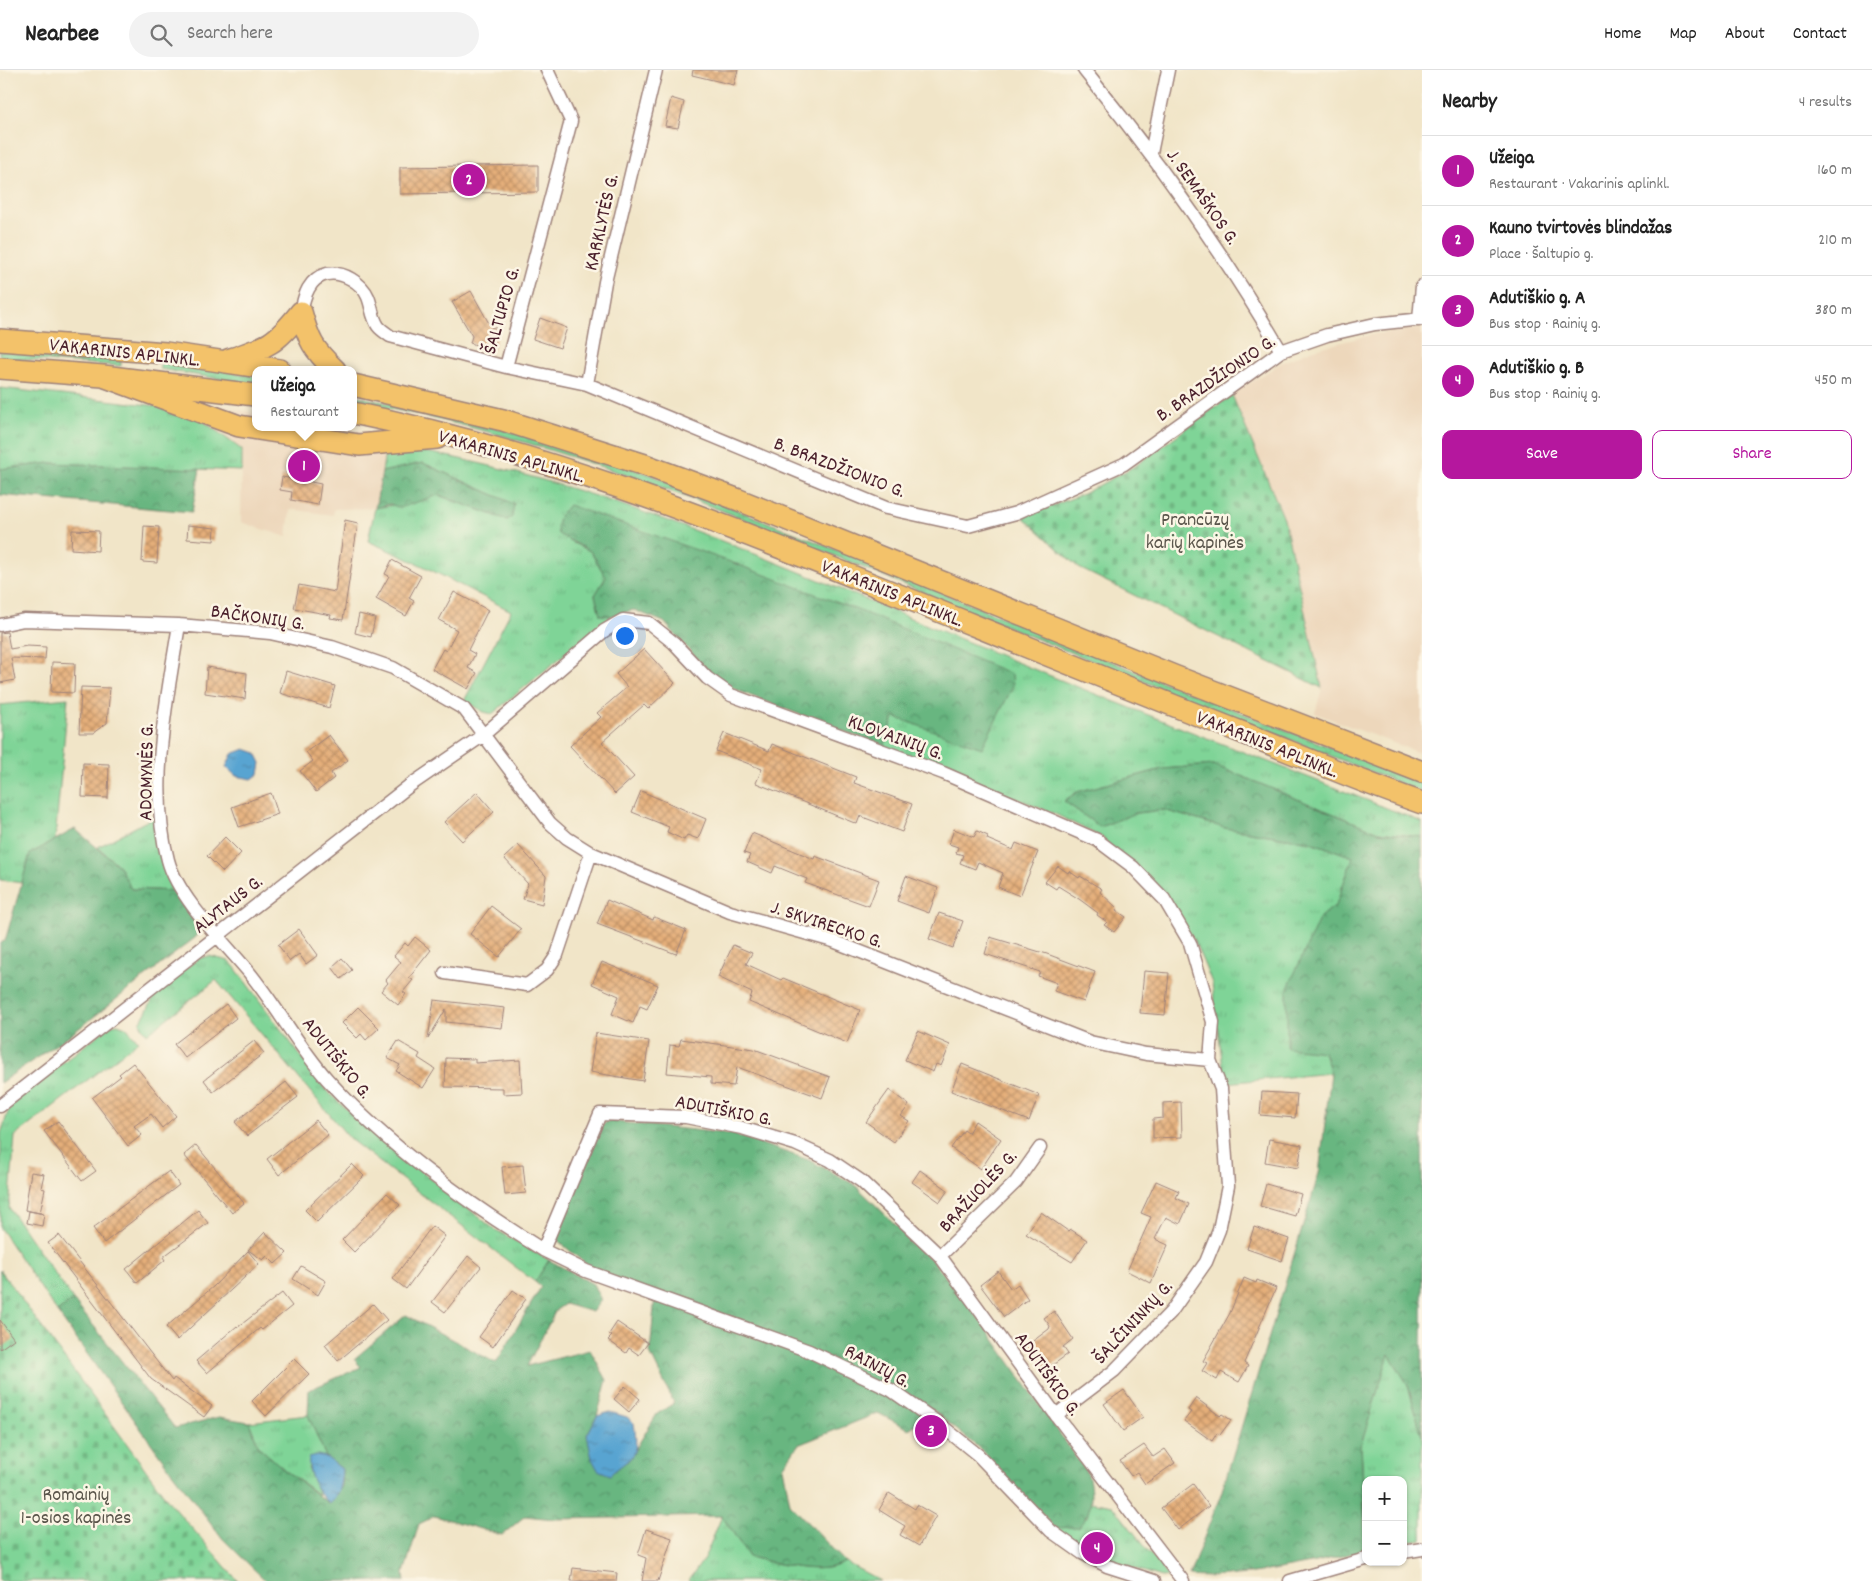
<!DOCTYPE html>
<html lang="en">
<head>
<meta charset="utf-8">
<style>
  body { margin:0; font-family:Dekko,sans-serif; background:#f2f2f2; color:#222 }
  .controls { position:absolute; right:15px; bottom:15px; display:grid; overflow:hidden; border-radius:10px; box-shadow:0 1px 4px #0004 }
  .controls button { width:45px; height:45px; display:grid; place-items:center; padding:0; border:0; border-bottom:1px solid #e0e0e0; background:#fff; color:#222; font:25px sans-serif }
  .you { position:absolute; left:624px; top:565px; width:18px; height:18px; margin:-12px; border:4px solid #fff; border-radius:50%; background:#1a73e8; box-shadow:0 0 0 8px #1a73e833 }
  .badge { display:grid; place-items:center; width:32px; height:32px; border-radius:50%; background:#b5179e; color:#fff; font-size:16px; font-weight:700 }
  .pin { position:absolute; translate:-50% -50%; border:2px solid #fff; box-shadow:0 1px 5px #0006 }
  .popup { position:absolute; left:252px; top:296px; width:105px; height:65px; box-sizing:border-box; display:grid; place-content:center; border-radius:10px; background:#fff; filter:drop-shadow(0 1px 4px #0005); font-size:16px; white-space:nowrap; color:#767676 }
  .popup b { font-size:19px; color:#222 }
  .popup::after { content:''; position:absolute; left:50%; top:100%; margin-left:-10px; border:10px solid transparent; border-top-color:#fff }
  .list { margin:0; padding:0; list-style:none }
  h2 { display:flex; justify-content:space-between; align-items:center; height:65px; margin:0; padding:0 20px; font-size:21px }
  h2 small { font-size:16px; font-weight:400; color:#767676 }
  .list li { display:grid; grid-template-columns:32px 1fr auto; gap:15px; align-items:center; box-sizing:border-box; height:70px; padding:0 20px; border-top:1px solid #e0e0e0 }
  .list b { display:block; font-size:19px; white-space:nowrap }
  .list p { margin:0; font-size:16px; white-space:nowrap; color:#767676 }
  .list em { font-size:16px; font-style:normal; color:#767676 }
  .actions { display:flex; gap:10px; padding:15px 20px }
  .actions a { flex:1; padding:11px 0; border:1px solid #b5179e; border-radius:10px; text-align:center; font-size:18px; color:#b5179e }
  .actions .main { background:#b5179e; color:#fff }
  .icon { flex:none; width:28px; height:28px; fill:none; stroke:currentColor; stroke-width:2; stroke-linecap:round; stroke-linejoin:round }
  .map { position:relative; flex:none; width:1422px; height:1511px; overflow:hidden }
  header { display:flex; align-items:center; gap:30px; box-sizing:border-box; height:70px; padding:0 25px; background:#fff; border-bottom:1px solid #e0e0e0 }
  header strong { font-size:24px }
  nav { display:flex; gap:28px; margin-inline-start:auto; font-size:18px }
  .search { width:350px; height:45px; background:#f2f2f2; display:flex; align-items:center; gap:12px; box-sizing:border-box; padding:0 18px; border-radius:28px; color:#767676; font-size:19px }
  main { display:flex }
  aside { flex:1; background:#fff }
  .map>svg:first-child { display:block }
  .built { fill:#edd7bb }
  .grass { fill:url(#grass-tufts); stroke:#647a61 }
  .forest { fill:url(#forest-crowns); stroke:#586a56 }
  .cemetery { fill:url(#cemetery-stones); stroke:#647a61 }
  .water { fill:url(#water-ripples); stroke:#52627e }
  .building { fill:url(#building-cross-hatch) }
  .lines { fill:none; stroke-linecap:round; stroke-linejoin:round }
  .minor-casing { stroke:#9e827a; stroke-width:15 }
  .trunk-casing { stroke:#9e827a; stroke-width:24 }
  .minor { stroke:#fff; stroke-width:12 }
  .trunk { stroke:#f3c26a; stroke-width:21 }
  .labels { text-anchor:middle; stroke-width:5; stroke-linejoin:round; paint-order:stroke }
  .street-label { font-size:20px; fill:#4a1f2b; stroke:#fcf5e5 }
  .park-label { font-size:20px; fill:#5a554b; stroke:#fcf5e5 }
</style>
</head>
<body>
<header>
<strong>Nearbee</strong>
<div class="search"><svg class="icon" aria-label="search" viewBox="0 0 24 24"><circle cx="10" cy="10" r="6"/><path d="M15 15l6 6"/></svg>Search here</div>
<nav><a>Home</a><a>Map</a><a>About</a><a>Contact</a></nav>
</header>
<main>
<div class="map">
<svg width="1422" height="1511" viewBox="0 0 1422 1511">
  <defs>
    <pattern id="grass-tufts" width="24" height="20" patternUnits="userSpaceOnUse" patternTransform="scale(1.25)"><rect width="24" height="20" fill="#7fd497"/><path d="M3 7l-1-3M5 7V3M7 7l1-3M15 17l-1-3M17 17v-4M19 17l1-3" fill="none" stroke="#6fb682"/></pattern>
    <pattern id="forest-crowns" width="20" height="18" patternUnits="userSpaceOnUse" patternTransform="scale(1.25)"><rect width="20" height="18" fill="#67b680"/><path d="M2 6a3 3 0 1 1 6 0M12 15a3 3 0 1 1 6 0" fill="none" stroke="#579369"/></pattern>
    <pattern id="cemetery-stones" width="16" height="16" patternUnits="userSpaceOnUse" patternTransform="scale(1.25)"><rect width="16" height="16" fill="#7fd497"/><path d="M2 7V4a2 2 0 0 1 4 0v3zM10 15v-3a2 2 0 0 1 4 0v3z" fill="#6fb682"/></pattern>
    <pattern id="water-ripples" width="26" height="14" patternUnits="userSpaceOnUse" patternTransform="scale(1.25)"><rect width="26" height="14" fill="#59a4d1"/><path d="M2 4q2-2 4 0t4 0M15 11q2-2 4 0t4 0" fill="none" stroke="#4c85aa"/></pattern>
    <pattern id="building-cross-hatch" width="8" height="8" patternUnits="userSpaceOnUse" patternTransform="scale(1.25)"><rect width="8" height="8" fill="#e5af7a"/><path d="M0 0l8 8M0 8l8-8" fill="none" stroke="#bc8e64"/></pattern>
  </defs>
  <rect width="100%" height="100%" fill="#fcf5e5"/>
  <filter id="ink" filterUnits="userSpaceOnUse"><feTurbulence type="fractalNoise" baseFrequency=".02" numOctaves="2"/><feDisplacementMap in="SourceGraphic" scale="10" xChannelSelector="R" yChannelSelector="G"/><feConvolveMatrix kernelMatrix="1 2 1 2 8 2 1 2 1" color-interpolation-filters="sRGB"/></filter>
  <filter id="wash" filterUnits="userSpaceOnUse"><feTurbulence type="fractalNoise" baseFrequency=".0096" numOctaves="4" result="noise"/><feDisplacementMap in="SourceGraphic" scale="20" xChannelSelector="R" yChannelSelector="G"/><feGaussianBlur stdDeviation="1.12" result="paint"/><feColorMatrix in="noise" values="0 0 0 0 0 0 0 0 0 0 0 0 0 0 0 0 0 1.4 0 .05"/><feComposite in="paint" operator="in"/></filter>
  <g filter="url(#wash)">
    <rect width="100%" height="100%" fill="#f1e5c8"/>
    <path class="built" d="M1422,258V684L1315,643L1322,618L1284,449L1232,325L1279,294L1311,280L1374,264Z
      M206,334L255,343V357H336L375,364L385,381L375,438L334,439L333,445L290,439L287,467L241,452L242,380L202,350Z"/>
    <path class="grass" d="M0,280L121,287V296L0,288Z
      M160,291L255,306V315L160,299Z
      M0,318L167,337L202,350L242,380V401L50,393L0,399Z
      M353,325L505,360L646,403L1140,603L1422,713V722C1255,656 1088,590 922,522C738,446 550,365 353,332Z
      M398,377C594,409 786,497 968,572C1118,635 1271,692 1422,752V767L1378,762L1214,695L1162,699L1077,722L1064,731L1100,757L1136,743L1164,740L1225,758L1311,772L1353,787L1336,835L1320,847L1324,982L1331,1003L1225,1013L1212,913L1194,870L1103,768L1053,743L884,677L894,647L1013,616L573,473L590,481L606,507L595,525L600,544L611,546L492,644L484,642L464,631L511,541L425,497L368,471L375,438L425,430L438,425L507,450L514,434L423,393L382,402L385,381Z
      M68,628L55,770L30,784L22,813L0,810V635Z
      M154,747L161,791L175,821L131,819L119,796L98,777Z
      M209,886L229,891L233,895L326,1020L360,1052L494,1159L549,1190L535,1212L351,1070L216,910L147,964L140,953L159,918L198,889Z
      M118,954L126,957L138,971L15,1066L9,1138L73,1230L57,1242L0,1158L1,1063L9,1039L20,1026L111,955Z
      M1389,1283L1408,1315L1422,1366V1469L1403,1472V1410H1366L1365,1449L1361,1375Z
      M308,1345L326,1387L317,1385L308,1398L319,1425L286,1401L259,1377L249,1352Z
      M1090,1432L1113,1436L1168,1506L1162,1507L1113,1492L1092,1482L1055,1458L1087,1448Z
      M722,1446L749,1487C778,1493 818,1507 845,1492L881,1511H688L704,1489Z"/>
    <path class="forest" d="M50,393L200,399L192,442L0,425V399Z
      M423,393L514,434L512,447L507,450L438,425L400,438L390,434L375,438L382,402Z
      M569,435L739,495L860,541L1012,604L1013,616L982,678L894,647L884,677L736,620L706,599L664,552L634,540L611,546L600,545L595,525L606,507L590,481L558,464C555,452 560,444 569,435Z
      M1214,695L1378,762L1422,767V1366L1408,1315L1389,1284L1361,1375L1366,1480C1320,1492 1233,1511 1189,1506L1221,1424L1319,1103L1331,1003L1324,982L1287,978V920L1320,847L1336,835L1353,787L1311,772L1225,758L1164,740L1136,743L1100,757L1064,731L1077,722L1162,699Z
      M75,759L119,796L131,819L175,821L198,857L196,867L73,963L0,1013V873L5,871L30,784Z
      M608,1051L732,1064L809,1090L854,1114L932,1190L981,1251L1088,1404C1093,1424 1093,1443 1078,1457L1055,1458L980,1379L932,1339L923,1349L909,1359L878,1343L798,1375L783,1397L790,1434L845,1492C818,1507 778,1493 749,1487L722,1446L554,1449L525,1446L502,1465L435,1446L419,1454L404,1503L405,1511H266L223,1469L171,1401L57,1242L73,1230L175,1358L219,1347L249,1352L259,1377L286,1401L329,1434L341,1416L342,1399L326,1387L308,1345L309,1320L361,1297L354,1289L406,1245L496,1293L541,1217L535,1212L549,1190L593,1214L601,1230L592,1242L565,1234L556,1240L527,1296L590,1280L607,1310L597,1346L587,1365L610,1405L617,1397L628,1391L657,1344L674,1333L650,1283L655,1225L601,1207L556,1169L600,1057Z"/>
    <path class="cemetery" d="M1232,325L1284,449L1322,618L1079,498L1023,447L1083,424L1135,396Z
      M0,1200L170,1433L238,1511H0Z"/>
    <path class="water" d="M245,679L256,683L261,693L259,704L252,709L236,706L226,697L232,684Z
      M610,1342L627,1347L634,1353C636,1367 639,1383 626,1392C620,1397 616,1399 610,1405L598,1400L592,1389L587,1365L597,1346Z
      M317,1385L326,1387L342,1399C341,1414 340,1423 329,1434C317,1423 307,1404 309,1387Z"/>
    <g id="blocks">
      <path class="building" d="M693,0H738L734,15L692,5Z
        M671,28L684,32L678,58L665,56Z
        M538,95V122L400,124V97Z
        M471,221L491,257L499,259L493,280L470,273L472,266L452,232Z
        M540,248L567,258L560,278L533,269Z
        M297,391L312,394L311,412L321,414L318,435L291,430L292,422L280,420L282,407L294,409Z
        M345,450L358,453L343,550L330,548L331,545L294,538L299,515L335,522Z
        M188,455L215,458L214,471L187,469Z
        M144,456L159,457L157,493L142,492Z
        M72,460L99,461L98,481L71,479Z
        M392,490L421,506L409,528L414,531L406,546L376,529L389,506L385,504Z
        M454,522L488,540L468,580L475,584L468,598L477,603L468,619L432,599L443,579L446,581L457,560L439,550Z
        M359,544L375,548L371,567L355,563Z
        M7,562L10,579L27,576L46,577L45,589L11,588L15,610L0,613V563Z
        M644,579L675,613L648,639L644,635L602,672L634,707L615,724L570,676L601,647L597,643L627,617L616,604Z
        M52,592L75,593L74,623L51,622Z
        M207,597L247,603L245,629L205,623Z
        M286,601L335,616L329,638L280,623Z
        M81,617L110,618L107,653L93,663H79Z
        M724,663L769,681L772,674L856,707L854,713L912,734L902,762L860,746L857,754L756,713L762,699L716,681Z
        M329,665L348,690L331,703L334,708L316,722L300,701L313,691L306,682Z
        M83,693L109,694L108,728L82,727Z
        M641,721L706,749L698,769L687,765L684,770L667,762L669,757L632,742Z
        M477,722L494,742L462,771L444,752Z
        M271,723L278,744L239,757L232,737Z
        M954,759L974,767L977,761L988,766L987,769L1013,780L1016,773L1038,782L1020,826L998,817L1003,803L978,792L975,799L960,793L963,785L956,783L958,777L949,774Z
        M752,763L814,789L815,786L879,810L869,836L805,813L807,809L775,796L772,803L747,792L750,785L744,783Z
        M225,767L241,783L223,802L207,786Z
        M518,775L546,806L542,834L523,829L528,814L504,788Z
        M1058,796L1068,803L1069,801L1079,808L1080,806L1102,819L1100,822L1117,838L1116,840L1126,847L1114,862L1104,855L1107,852L1097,845L1098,843L1079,829L1058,816L1056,819L1045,812Z
        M906,806L938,818L929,843L897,831Z
        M607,830L653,850L654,847L686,860L676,884L597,854Z
        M491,836L521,859L499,887L470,864Z
        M939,843L963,851L953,878L929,869Z
        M299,859L318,885L306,894L299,884L290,891L278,875Z
        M415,867L431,880L409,908L413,910L403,922L406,924L398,935L381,921L388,913L386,910L401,892L394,886L405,873L408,876Z
        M990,867L1047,884L1095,902L1084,932L1054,921L1057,913L1038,906L1040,902L985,884Z
        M733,875L752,883L746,894L781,910L783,908L860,940L847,973L749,932L752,923L718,907Z
        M342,888L352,900L341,909L332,897Z
        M602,892L658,915L647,939L640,936L633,953L612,944L619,926L592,914Z
        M1144,901L1169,903L1165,945L1140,943Z
        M434,930L505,938L502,958L446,952V939L428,969Z
        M226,934L236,948L185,988L174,974Z
        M358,937L379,958L366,970L361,964L357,968L342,953Z
        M918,961L950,975L941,996L936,994L933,1002L905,990Z
        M596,963L649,971L643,1011L590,1002Z
        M681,969L754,979L830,1007L822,1028L737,997L734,1016L711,1014V1007L667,1003L670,975L679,976Z
        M254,971L264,983L213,1022L204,1010Z
        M398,971L420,984L418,988L435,999L423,1018L396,1001L400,995L387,988Z
        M446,988L475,989V993L520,990L522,1023L503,1024V1018L445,1017Z
        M133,993L176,1046L162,1058L151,1044L134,1056L142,1065L128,1076L92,1028L121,1006L119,1004Z
        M962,994L1039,1025L1029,1051L951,1021Z
        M286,1012L298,1027L247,1066L235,1052Z
        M889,1020L909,1035L901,1046L909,1051L894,1072L866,1052Z
        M1262,1022L1297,1024L1295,1048L1260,1045Z
        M1181,1032L1182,1067L1153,1068V1049L1163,1048V1033Z
        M316,1050L328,1065L279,1105L267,1089Z
        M58,1051L96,1101L82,1111L44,1061Z
        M975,1051L1001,1069L981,1099L951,1078L964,1060L968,1063Z
        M1269,1069L1302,1075L1298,1098L1265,1092Z
        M196,1075L244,1133L232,1143L184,1085Z
        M352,1094L364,1106L317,1152L305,1140Z
        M523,1095L526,1123L505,1125L502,1097Z
        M920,1100L948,1120L940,1132L912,1112Z
        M169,1101L179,1115L104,1173L93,1158Z
        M31,1102L44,1104L41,1118L45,1119L40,1143L25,1140Z
        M1156,1111L1179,1121L1176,1128L1189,1134L1180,1154L1166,1147L1155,1169L1168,1175L1151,1213L1127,1201L1151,1147L1141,1143Z
        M1266,1114L1301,1124L1295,1146L1260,1136Z
        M387,1123L400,1135L354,1182L342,1170Z
        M198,1140L208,1153L163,1187L165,1190L137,1213L126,1199Z
        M29,1141L44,1144L42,1156L27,1153Z
        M1041,1142L1068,1161L1070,1159L1087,1170L1072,1192L1026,1164Z
        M432,1156L445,1166L406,1219L393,1209Z
        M1254,1157L1289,1169L1282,1191L1247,1179Z
        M265,1162L287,1183L275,1194L267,1186L263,1190L248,1180Z
        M59,1165L172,1311L174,1308L212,1336L204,1347L151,1309L48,1173Z
        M248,1181L259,1194L177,1270L166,1257L214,1216Z
        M468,1186L481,1197L445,1242L432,1232Z
        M301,1196L326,1211L318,1225L293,1209Z
        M998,1201L1011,1219L1018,1214L1028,1229L1004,1247L980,1215Z
        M1244,1208L1256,1213L1257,1210L1276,1218L1244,1293L1248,1296L1239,1312L1221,1302L1217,1310L1202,1301L1207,1293L1203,1291L1230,1243Z
        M513,1220L526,1229L493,1277L479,1267Z
        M282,1223L292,1236L262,1260L260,1258L207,1303L196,1291L237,1256L238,1257Z
        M373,1234L387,1250L338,1291L325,1275Z
        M1054,1241L1073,1269L1063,1277L1068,1284L1047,1299L1029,1274L1049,1259L1050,1256L1044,1248Z
        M0,1250L14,1269L0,1279Z
        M617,1252L648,1273L639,1285L629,1278L626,1283L608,1270L612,1266L609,1264Z
        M294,1289L309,1304L266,1346L252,1331Z
        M625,1316L640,1329L629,1342L614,1329Z
        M1124,1320L1143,1347L1123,1361L1104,1334Z
        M1196,1328L1220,1346L1222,1344L1231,1350L1220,1365L1217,1363L1212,1371L1184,1351L1191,1342L1188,1340Z
        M1144,1375L1153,1387L1165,1379L1175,1393L1145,1414L1137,1402L1131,1406L1120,1391Z
        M1193,1414L1209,1436L1178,1460L1161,1438Z
        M889,1423L915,1439L917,1435L936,1446L919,1476L900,1465L905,1456L879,1440Z
        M646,1459L672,1468L658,1511H642L646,1488L638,1485Z
        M573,1498L617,1503L616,1511H571Z"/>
    </g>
  </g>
  <g filter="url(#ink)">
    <use href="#blocks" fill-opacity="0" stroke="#9e827a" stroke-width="1"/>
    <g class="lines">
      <g class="minor-casing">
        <path id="minor" d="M1084,0C1157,89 1223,182 1281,281
          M1151,83L1168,0
          M301,242C304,226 309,208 327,204C343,201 362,213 368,227C372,237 372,247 378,256C381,260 386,263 390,266L506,297L571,51L547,0
          M1419,250L1422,216
          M506,297L587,314L886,438L968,456L1016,443L1124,394L1281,281L1327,265L1375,254L1422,249
          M587,314L605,212L656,0
          M0,555L24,550L179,555L270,563L332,577L393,598L464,639L550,753L567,768L591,783L730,842L833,871L1090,972L1146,984L1210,990
          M179,555C167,628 148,717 168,790C178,828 223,871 248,901C276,935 298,976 327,1009C388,1077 466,1132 543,1180L600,1044L686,1047L742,1058L795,1074L830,1090L861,1111L940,1186L1056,1345L1183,1511
          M445,903L527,915L547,900L557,885L591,783
          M0,1036L409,716L482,666L604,561L623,550L649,553L674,573L707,608L731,625L943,703L1097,770L1133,797L1164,829L1190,873L1213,952L1210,990L1221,1019L1228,1116L1219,1160L1206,1192L1171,1242L1114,1301L1056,1345
          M543,1180L586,1201L809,1281L891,1320L937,1352L978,1385L1051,1461L1082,1483L1107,1496L1154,1511
          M940,1186L1016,1112L1040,1078
          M1403,1482L1422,1479
          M1290,1511L1366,1489"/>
      </g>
      <g class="trunk-casing">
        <path id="trunk" d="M301,242C309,271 313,279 335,300
          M0,270L166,283L280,300
          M228,290C267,277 275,275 301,242
          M0,298L103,306L255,325
          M103,306L239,356L359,375L437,368
          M353,315L503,350L645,395L739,430L1174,606L1422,702
          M353,343C533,379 704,446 874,515C996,564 1118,614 1241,662C1301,686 1361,712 1422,733"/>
      </g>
      <use href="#minor" class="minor"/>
      <use href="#trunk" class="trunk"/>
    </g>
  </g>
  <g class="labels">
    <g class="street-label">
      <text transform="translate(1204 126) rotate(55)" y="7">J. SEMAŠKOS G.</text>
      <text transform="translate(600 152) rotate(-77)" y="7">KARKLYTĖS G.</text>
      <text transform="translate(500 240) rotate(-74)" y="7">ŠALTUPIO G.</text>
      <text transform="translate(125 281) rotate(6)" y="7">VAKARINIS APLINKL.</text>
      <text transform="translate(1215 307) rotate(-34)" y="7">B. BRAZDŽIONIO G.</text>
      <text transform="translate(512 385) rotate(16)" y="7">VAKARINIS APLINKL.</text>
      <text transform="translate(840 396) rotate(21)" y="7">B. BRAZDŽIONIO G.</text>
      <text transform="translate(893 522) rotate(22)" y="7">VAKARINIS APLINKL.</text>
      <text transform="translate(258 546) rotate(8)" y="7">BAČKONIŲ G.</text>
      <text transform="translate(896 666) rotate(20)" y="7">KLOVAINIŲ G.</text>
      <text transform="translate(1268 673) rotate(22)" y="7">VAKARINIS APLINKL.</text>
      <text transform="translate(145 702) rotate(-89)" y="7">ADOMYNĖS G.</text>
      <text transform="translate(227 833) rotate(-38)" y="7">ALYTAUS G.</text>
      <text transform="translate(827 853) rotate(18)" y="7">J. SKVIRECKO G.</text>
      <text transform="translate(338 987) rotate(51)" y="7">ADUTIŠKIO G.</text>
      <text transform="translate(724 1039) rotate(11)" y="7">ADUTIŠKIO G.</text>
      <text transform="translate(977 1120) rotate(-47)" y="7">BRAŽUOLĖS G.</text>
      <text transform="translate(1132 1251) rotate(-47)" y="7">ŠALČININKŲ G.</text>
      <text transform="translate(878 1295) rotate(28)" y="7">RAINIŲ G.</text>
      <text transform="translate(1049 1303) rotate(54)" y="7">ADUTIŠKIO G.</text>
    </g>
    <g class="park-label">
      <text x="1195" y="455">Prancūzų<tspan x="1195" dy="23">karių kapinės</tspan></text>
      <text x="76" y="1430">Romainių<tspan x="76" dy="23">1-osios kapinės</tspan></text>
    </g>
  </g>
</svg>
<div class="controls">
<button>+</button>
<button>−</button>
</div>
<div class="you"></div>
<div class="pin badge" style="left:304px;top:396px">1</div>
<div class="popup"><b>Užeiga</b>Restaurant</div>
<div class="pin badge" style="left:469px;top:110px">2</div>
<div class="pin badge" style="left:931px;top:1361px">3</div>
<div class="pin badge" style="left:1097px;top:1478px">4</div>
</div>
<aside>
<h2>Nearby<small>4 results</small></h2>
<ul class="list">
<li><span class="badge">1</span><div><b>Užeiga</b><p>Restaurant · Vakarinis aplinkl.</p></div><em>160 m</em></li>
<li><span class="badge">2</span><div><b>Kauno tvirtovės blindažas</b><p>Place · Šaltupio g.</p></div><em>210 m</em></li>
<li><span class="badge">3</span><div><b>Adutiškio g. A</b><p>Bus stop · Rainių g.</p></div><em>380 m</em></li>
<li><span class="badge">4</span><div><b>Adutiškio g. B</b><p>Bus stop · Rainių g.</p></div><em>450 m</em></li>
</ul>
<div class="actions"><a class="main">Save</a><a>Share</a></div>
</aside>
</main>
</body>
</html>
